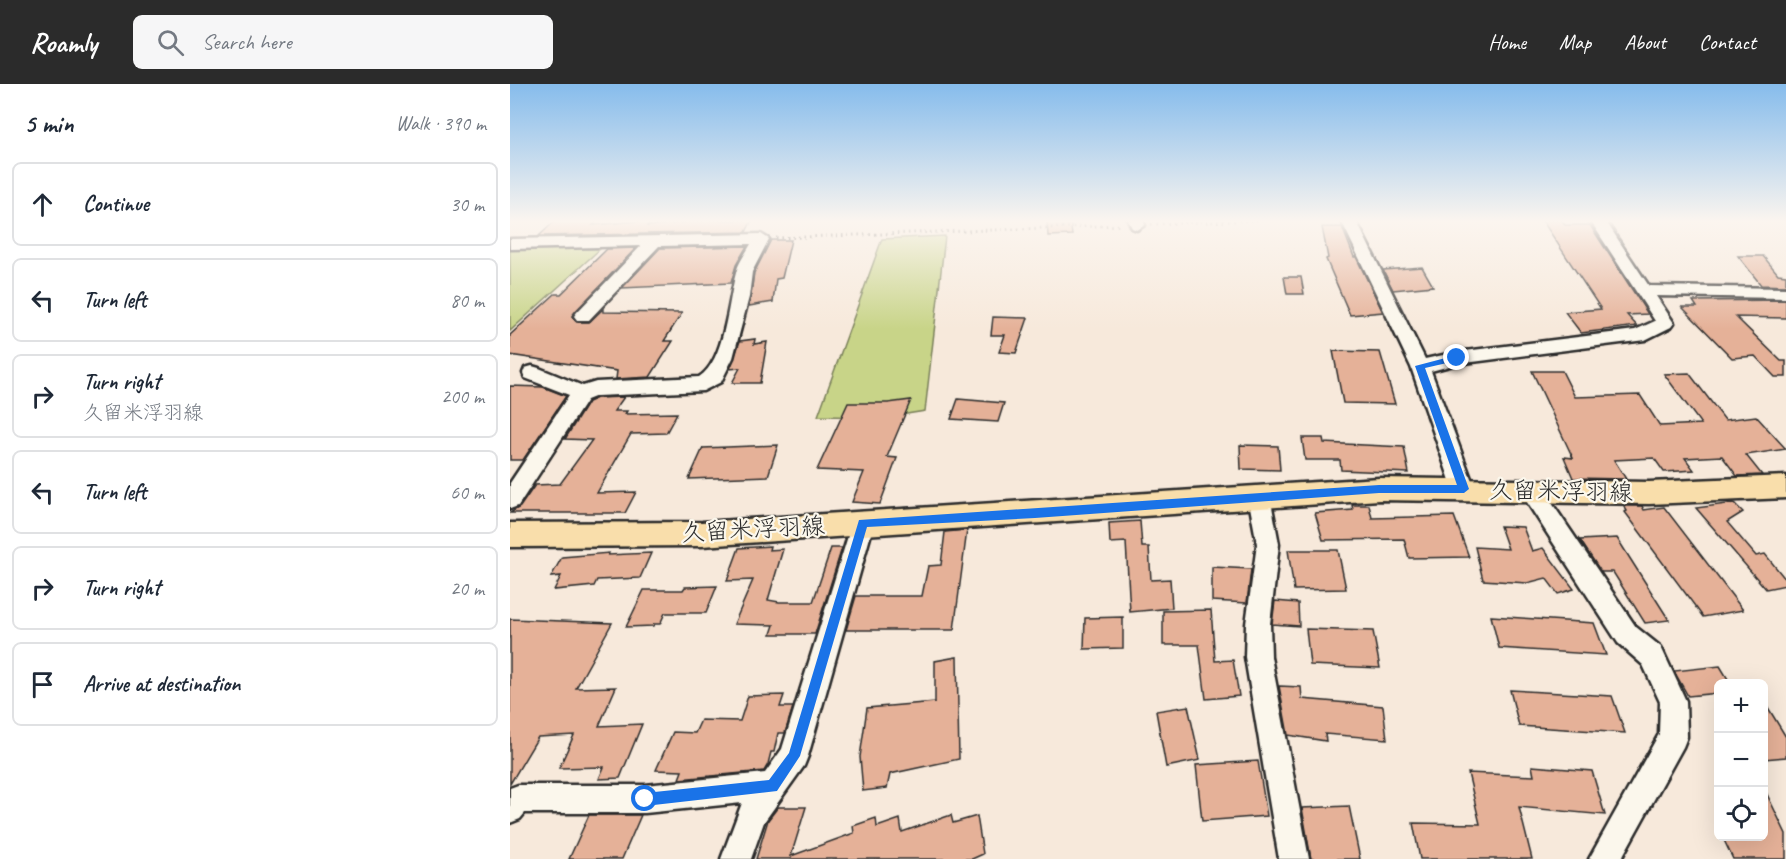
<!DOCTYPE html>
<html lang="en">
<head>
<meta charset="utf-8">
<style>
  body { margin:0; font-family:Caveat,"Klee One",sans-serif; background:#f6f6f7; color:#1f2937 }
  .controls { position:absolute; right:18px; bottom:18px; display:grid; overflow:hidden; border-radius:9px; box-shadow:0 6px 24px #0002 }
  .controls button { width:54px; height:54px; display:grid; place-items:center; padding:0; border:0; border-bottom:2px solid #e0e1e3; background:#fff; color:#1f2937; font:30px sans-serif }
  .stop { position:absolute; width:18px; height:18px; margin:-14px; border:4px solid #1a73e8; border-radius:50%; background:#fff }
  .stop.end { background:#1a73e8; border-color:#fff; box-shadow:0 2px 6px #0008 }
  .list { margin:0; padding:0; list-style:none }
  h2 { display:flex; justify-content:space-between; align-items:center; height:78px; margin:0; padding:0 24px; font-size:26px }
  h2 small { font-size:20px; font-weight:400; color:#747a83 }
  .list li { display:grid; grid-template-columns:39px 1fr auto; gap:18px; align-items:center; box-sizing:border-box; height:84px; margin:0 12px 12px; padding:0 12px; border:2px solid #e0e1e3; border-radius:9px }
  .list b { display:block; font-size:22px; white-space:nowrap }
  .list p { margin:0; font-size:20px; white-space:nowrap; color:#747a83 }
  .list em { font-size:20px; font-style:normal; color:#747a83 }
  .icon { flex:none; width:33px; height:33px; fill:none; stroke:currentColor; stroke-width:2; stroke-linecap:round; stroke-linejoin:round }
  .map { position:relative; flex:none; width:1276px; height:775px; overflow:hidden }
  header { display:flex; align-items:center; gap:36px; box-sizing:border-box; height:84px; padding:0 30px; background:#2b2b2b; color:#fff }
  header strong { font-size:28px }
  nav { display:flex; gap:33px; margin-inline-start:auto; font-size:21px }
  .search { width:420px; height:54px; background:#f6f6f7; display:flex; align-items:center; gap:15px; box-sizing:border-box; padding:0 21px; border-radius:9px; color:#747a83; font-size:22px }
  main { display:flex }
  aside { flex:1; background:#fff }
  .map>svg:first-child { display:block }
  .green { fill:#c8d488; stroke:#7a805a; stroke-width:1.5 }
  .building { fill:#e5b198; stroke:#2b2b2b; stroke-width:1.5 }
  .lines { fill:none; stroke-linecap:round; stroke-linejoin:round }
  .minor-casing { stroke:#2b2b2b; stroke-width:5 }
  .major-casing { stroke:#2b2b2b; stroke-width:5 }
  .path { stroke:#2b2b2b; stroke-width:3; stroke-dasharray:1.5 4; stroke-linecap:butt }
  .minor { fill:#fbf7ec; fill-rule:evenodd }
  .major { fill:#f9deab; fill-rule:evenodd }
  .route { fill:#1a73e8 }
  .labels { text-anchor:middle; stroke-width:4.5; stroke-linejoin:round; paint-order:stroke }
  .street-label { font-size:24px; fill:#2b2b2b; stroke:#fbf7ec }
</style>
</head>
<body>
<header>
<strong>Roamly</strong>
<div class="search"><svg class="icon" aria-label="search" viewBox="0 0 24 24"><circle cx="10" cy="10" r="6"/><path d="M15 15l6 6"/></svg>Search here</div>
<nav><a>Home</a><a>Map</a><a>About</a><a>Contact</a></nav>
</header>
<main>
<aside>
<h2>5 min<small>Walk · 390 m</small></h2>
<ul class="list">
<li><svg class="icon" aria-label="ahead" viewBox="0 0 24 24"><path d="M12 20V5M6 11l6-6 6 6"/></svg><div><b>Continue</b></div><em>30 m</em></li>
<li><svg class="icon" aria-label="left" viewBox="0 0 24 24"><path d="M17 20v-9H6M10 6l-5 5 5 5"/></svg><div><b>Turn left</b></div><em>80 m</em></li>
<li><svg class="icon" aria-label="right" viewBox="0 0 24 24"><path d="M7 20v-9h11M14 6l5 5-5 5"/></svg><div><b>Turn right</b><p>久留米浮羽線</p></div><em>200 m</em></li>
<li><svg class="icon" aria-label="left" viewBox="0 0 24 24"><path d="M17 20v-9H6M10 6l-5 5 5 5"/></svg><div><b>Turn left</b></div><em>60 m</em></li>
<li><svg class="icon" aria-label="right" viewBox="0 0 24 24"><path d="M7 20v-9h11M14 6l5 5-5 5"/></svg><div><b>Turn right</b></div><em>20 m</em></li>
<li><svg class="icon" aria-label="arrive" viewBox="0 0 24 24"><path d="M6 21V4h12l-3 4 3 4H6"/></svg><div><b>Arrive at destination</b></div></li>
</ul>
</aside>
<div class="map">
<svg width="1276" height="775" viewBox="0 0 1276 775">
  <rect width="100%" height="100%" fill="#f7e9db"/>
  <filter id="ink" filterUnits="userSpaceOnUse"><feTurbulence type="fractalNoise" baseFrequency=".0167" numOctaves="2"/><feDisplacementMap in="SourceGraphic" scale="12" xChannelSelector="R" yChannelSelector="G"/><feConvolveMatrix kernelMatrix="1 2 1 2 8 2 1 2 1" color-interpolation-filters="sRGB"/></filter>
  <g filter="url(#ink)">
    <path class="green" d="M435,152L415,327L378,333L308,332L372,155Z
      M0,163L90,165L0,247Z"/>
    <path class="building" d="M46,136H88L83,141L140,136L137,142L199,136H242L236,148L29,152Z
      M537,136H560L562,151L538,152Z
      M1032,136H1052L1055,141H1080L1138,230L1117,231L1127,242L1071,249L1055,228L1091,225Z
      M812,143H832L844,173H846L873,228L840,231L816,175L818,174Z
      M261,156H281L272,194L266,195L263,218L239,222L244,189Z
      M237,162L226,181L221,199L112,204L150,164Z
      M126,164L62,232L67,238H79L93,225V228L172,229L154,257H163L140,293L106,295L107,287L0,271V251L45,210H51L97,165Z
      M1228,172H1253L1268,190L1276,191V202L1251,201Z
      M912,183L923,202L883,206L873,186Z
      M774,193H791L794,210H777Z
      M1276,216V234L1226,233L1271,277H1276V293H1265L1245,272L1222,274L1172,223H1187L1183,217Z
      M483,233L518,234L506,269L489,268L495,251H481Z
      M245,255L244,260L257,258L250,299H222L230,284L220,285L230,257Z
      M823,267L870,268L885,320L833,319Z
      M1022,287H1052L1065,313L1130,311L1150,342L1191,340L1154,290L1179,289L1215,336L1246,332L1276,365L1236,371L1252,391L1227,392L1212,372L1175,374L1184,386L1154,388L1144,374L1104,376L1116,395L1063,394L1054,373L1063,374Z
      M0,302L33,303L56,312L13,376H0Z
      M114,313L104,327H117L115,330L167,329L156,349L121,350L87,409L126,408L115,429H0L10,423L25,401L50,400L82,356L55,355L78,318L87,314Z
      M448,315L494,319L488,338L441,335Z
      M401,316L377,373L387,374L370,420L342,418L354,388L307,386L338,319H378Z
      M792,354H813L814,359L894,363L899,389L831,386L830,376H795Z
      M268,361L258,392L179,395L193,364Z
      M730,361L768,362L770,386L731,385Z
      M1224,419L1233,428L1217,438L1246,472L1255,470L1276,496V501L1256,505L1186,424Z
      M842,421H859L862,434L944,432L959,473L899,474L894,455L813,456L805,429L843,426Z
      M1114,422H1132L1134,426L1154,423L1233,526L1193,533L1115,428L1117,427Z
      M630,437L632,463H639L641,496L660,495L662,524L620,528L616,458L600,459L599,439Z
      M990,442L1013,443L1022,467L1033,464L1064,505L1048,510L1036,494L1017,499L973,496L965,463L998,465Z
      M457,446L444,546H336L346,512H412L418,482L431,481L435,448Z
      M1107,454L1159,536L1135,539L1103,488H1091L1070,456Z
      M260,462L259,466L273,465L258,516L269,518H303L321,464H332L305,550H261L264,541L224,540L243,496L217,497L229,464Z
      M778,466H828L836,505L784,506Z
      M99,469L98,471L141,469L130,494L87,496L84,502L44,506L51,492L41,493L52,473Z
      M702,483L741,485L737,519L702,517Z
      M207,502L196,529H155L150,540H144L143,542L116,543L134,506H173L175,503Z
      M765,517L788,519L789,542L762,540Z
      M701,526L705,577L723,576L729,612L696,615L689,561H653V527Z
      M981,532L1084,539L1096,571L989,564Z
      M613,533V564L574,565L575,534Z
      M0,535L102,539L66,604L106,603L89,642L132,640L110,694L89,695L94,683L49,684L64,651L28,653L0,700Z
      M796,545L863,547L870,584L800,581Z
      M447,573L449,675L380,690L377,704L353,707L350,673L357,624L425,618V577Z
      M1210,582L1221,600H1209V609L1178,612L1164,587Z
      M769,602L791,603L792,615L873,622L877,655L815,650L816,657L778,651Z
      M1000,606L1102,612L1115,649L1009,642Z
      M274,611L270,623H283L275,649H268L264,668H261L258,680L254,687L169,695L172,687L146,686L163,648L185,649L191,636L230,637L238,612Z
      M1254,617L1276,653V673L1254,675Z
      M678,622L690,676L656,683L646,627Z
      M748,677L757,732L692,737L686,681Z
      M1022,682L1082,687L1095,731L1009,723L1022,775H910L903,739L970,740L958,689L1024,692Z
      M1254,704L1276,750V775H1223L1213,754L1254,753Z
      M839,722L850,775H801L792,724Z
      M268,723H296L281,772L344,749L343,742L366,734L367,743L390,735L392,748L441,731L443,739L467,732L473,770L462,775H246L258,736Z
      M79,731H131L112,775H59Z"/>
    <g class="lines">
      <g class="minor-casing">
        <path id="minor" d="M618,136H633L635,141L627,146L622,144Z
          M831,136H846L915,275L947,268L1125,246L1145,237L1080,136H1095L1139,202L1276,204V214L1146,212L1164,239L1161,243L1135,256L947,280L921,287L965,405L962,411L954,414L946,411L943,405L901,283Z
          M251,150L259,155L242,188L239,213L223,274L211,298L193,307L87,312L77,316L8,422L0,425V399L59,311L15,294L13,289L15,284L22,282L29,284L73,302L86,298L189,293C215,277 218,217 226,189C228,179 236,169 241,160L149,162L79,236H67L64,232L67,228L131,162L0,165V155Z
          M1021,397L1029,400L1126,543L1151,563L1176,617L1177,653L1173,663L1111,775H1079L1149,650L1150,618L1133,581L1108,559L1013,412L1010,406L1013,400Z
          M749,403L757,406L760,412L769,460L760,540L761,573L799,775H769L735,573L736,540L747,460L738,412L741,406Z
          M353,430L361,432L364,439L298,672L294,682L254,738L241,775H211L232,719L135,729H15L10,735L0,739V704L8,701H135L255,689L272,665L342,439L345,432Z"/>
      </g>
      <g class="major-casing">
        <path id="major" d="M1276,392V414L1139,420L869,416L192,462L0,463V439L192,438L869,394L1139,398Z"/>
      </g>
      <path class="path" d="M641,140L748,136
        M266,154L612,141"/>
      <use href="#minor" class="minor"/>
      <use href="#major" class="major"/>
    </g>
  </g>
  <linearGradient id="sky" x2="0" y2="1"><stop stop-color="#86bcec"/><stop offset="0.56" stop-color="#fbf5ef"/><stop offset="1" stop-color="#fbf5ef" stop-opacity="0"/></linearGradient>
  <rect width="1276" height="245" fill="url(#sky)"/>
  <path class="route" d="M947,271L950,272V276L915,284L959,405L954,409H869L525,434L357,443L290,672L267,707L135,722L131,720L129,715L131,710L135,709L259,696L279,669L349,436L869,401H947L905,282Z"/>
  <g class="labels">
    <g class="street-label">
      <text transform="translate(1051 407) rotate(1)" y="8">久留米浮羽線</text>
      <text transform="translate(243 445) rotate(-3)" y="8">久留米浮羽線</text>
    </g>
  </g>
</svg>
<div class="controls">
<button>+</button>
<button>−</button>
<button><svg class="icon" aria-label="locate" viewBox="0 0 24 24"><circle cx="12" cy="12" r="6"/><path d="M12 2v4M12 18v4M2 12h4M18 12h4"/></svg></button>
</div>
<div class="stop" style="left:135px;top:715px"></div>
<div class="stop end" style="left:947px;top:274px"></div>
</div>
</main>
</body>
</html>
